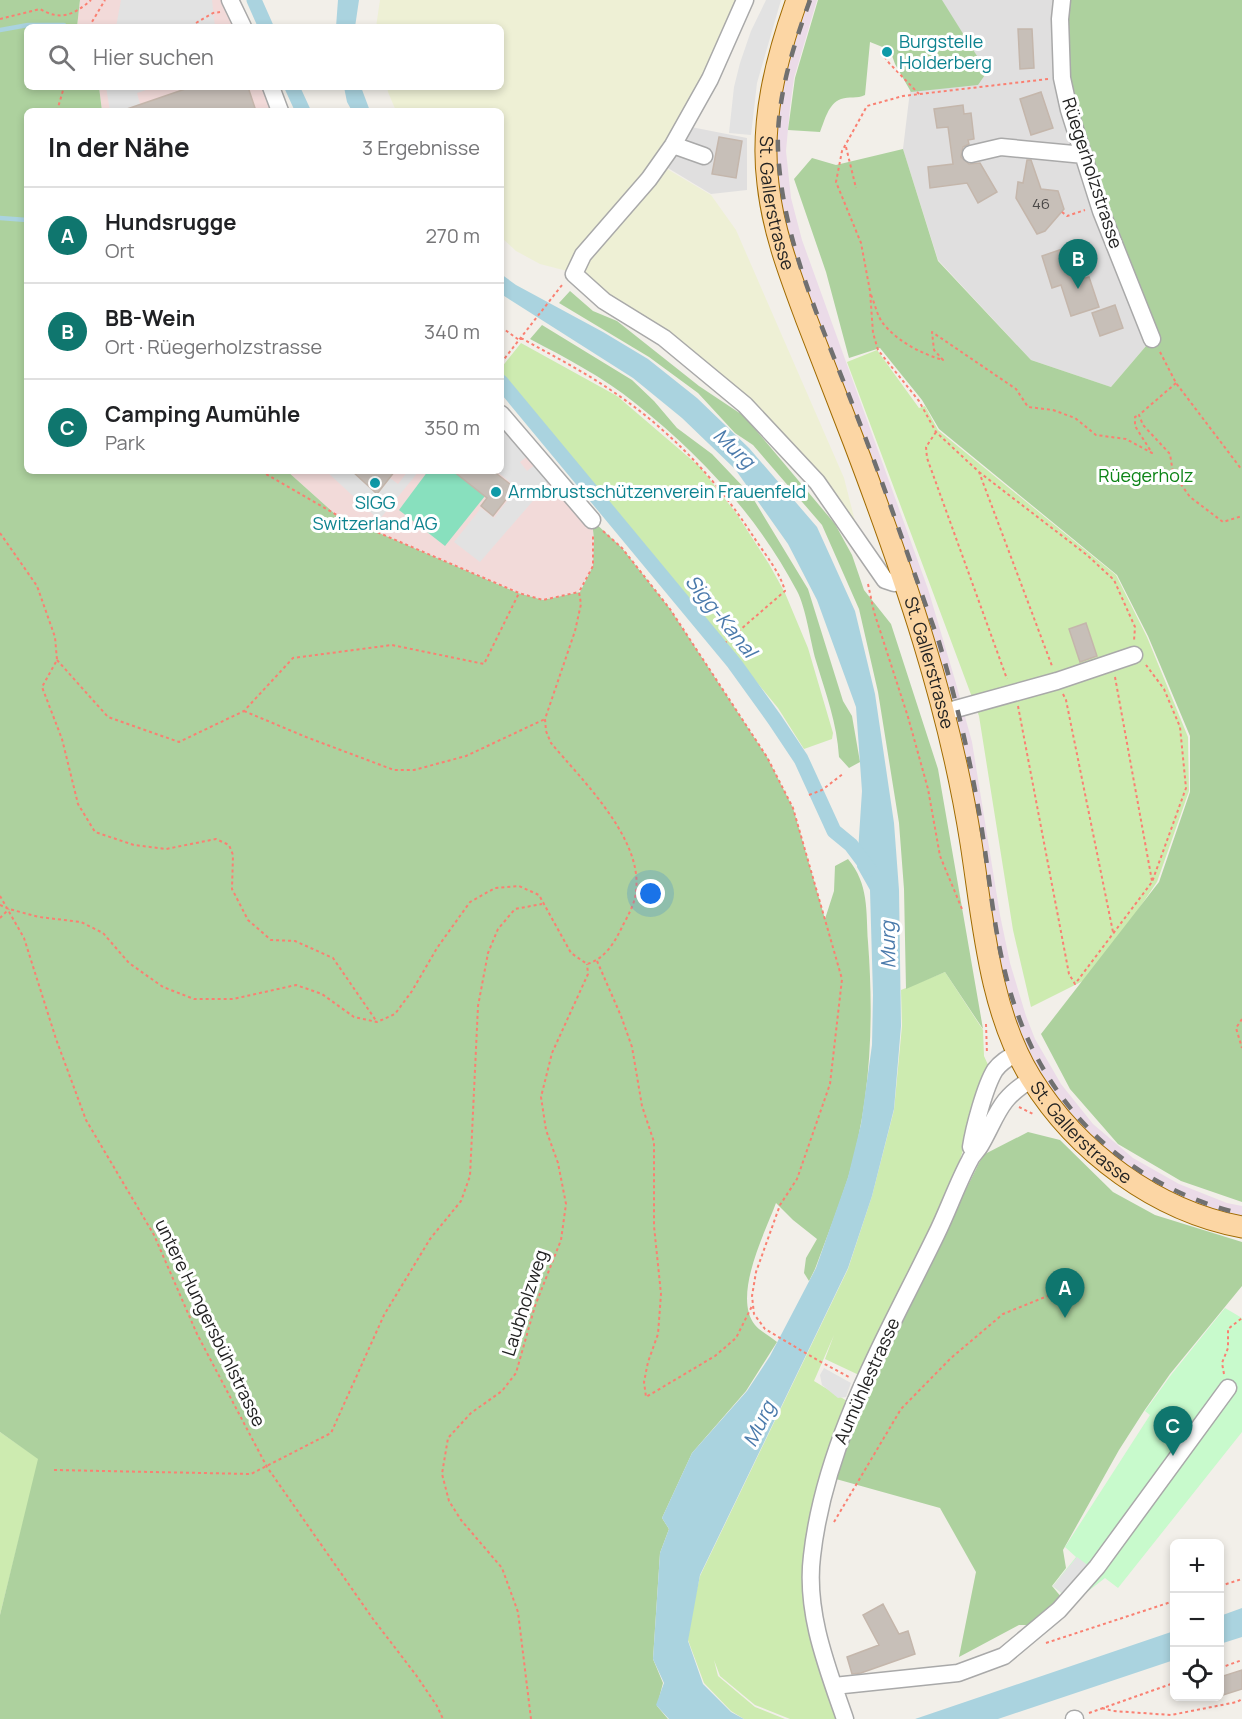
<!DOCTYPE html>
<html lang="de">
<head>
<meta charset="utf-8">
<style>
  body { margin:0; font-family:Manrope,sans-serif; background:#f2f2f2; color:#202124 }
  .controls { position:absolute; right:18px; bottom:18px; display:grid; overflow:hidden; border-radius:9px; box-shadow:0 3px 9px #0003 }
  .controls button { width:54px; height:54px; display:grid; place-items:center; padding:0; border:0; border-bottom:2px solid #e0e0e0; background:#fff; color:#202124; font:30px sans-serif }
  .you { position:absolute; left:651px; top:894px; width:21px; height:21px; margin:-15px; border:4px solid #fff; border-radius:50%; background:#1a73e8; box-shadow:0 0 0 9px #1a73e833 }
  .badge { display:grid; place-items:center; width:39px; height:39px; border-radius:50%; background:#0f766e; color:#fff; font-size:20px; font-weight:700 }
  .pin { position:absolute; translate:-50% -50px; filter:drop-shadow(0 2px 3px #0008) }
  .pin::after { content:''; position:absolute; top:32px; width:21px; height:18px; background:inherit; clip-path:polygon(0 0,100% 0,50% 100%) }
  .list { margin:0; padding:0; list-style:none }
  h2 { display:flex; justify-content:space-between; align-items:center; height:78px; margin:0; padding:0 24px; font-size:26px }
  h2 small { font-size:20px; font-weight:400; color:#757577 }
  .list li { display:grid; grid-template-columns:39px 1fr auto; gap:18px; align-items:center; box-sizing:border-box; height:96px; padding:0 24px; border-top:2px solid #e0e0e0 }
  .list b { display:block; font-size:22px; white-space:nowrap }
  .list p { margin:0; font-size:20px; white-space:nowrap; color:#757577 }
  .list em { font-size:20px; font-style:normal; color:#757577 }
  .icon { flex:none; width:33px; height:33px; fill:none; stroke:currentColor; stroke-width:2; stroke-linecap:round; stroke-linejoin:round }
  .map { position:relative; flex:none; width:1242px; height:1719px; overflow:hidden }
  .search { position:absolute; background:#fff; box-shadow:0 3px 9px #0003; left:24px; top:24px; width:480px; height:66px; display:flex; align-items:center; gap:15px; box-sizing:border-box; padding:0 21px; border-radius:9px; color:#757577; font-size:22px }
  .panel { position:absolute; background:#fff; box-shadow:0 3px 9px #0003; left:24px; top:108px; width:480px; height:366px; border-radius:9px }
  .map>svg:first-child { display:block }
  .residential { fill:#e0dfdf }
  .commercial { fill:#f2dad9 }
  .industrial { fill:#ebdbe8 }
  .farmland { fill:#eef0d5 }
  .grass { fill:#cdebb0 }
  .forest { fill:#add19e }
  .park { fill:#c8facc }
  .pitch { fill:#88e0be }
  .parking { fill:#e2e2e2 }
  .water { fill:#aad3df }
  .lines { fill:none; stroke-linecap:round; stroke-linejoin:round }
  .stream { stroke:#aad3df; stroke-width:4.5 }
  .canal { stroke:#aad3df; stroke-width:15 }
  .building { fill:#c7bfb8; stroke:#c4b6ab; stroke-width:1.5 }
  .minor-casing { stroke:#a9a9a9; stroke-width:19 }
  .major-casing { stroke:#a06b00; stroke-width:23 }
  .path { stroke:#fa8072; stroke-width:2; stroke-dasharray:3 3; stroke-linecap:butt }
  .minor { stroke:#fff; stroke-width:16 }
  .major { stroke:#fcd6a4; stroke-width:21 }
  .rail { stroke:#707070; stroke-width:4.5; stroke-dasharray:12 12; stroke-linecap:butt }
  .culture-dot { fill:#0f9aa8; stroke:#fff; stroke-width:2 }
  .labels { text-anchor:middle; stroke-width:6; stroke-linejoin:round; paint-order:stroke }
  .number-label { font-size:15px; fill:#4b4948 }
  .culture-label { font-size:18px; fill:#0d838f; stroke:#fff; text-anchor:start }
  .street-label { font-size:18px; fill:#222; stroke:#fff }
  .park-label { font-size:18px; fill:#0c8416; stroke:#fff }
  .water-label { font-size:20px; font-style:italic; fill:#4a7aab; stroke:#fff }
</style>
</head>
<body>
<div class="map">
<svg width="1242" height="1719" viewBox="0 0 1242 1719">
  <rect width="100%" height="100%" fill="#f2efe9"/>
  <path class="residential" d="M921,0H1062L1152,339L1111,387L1031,360L938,260L903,149Z
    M691,127L747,138V190L711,194L663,165Z"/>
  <path class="commercial" d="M80,0H230L243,27H77Z
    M99,87H271L280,111H102Z
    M501,414L592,520L594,540L593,566L579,592L543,600L519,593L335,514L287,471H501Z"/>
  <path class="industrial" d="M806,0H817L794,78L790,107L786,151L791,198L802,240L928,589L955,680L972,742L1000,915L1010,963L1026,1016L1035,1039L1061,1084L1093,1124L1133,1158L1179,1184L1227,1203L1242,1206V1218L1224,1214L1181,1198L1126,1167L1082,1129L1048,1086L1032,1061L1011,1009L1001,976L974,808L800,276L780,206L774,148L783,73Z"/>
  <path class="farmland" d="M380,0H739L707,77L669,143L571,272L540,264L516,251L501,237V111H396L388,92L387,87H501V27H376Z
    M662,166L711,195L736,230L844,478L856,525L747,404L578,274Z"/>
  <path class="grass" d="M521,343L617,396L700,467L736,513L769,564L785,593L808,648L833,733L832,739L804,749L778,708L501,372V368Z
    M877,350L919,408L925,406L938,430L1116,575L1147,637L1188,737L1189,791L1157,882L1093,976L1031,1007L1013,930L979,716L847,362Z
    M945,972L983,1030L984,1056L989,1067L953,1182L859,1375L825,1359L834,1335L814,1381L847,1401L819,1486L803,1553L805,1597L837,1719H790L755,1705L720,1676L714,1660L718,1676L755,1707L785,1719H744L731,1711L704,1683L688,1640L689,1624L700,1576L848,1269L872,1196L894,1110L902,1026L901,990Z
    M0,1432L39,1459L0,1615Z"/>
  <path class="forest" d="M0,0H80L77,27H27V87H99L102,111H27V471H287L335,514L518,593L543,600L580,592L593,566L594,540L592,520L622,548L670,609L767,757L793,808L825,919L834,891L835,866L848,859C869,884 866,911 868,942C874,1020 871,1102 848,1178C838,1209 826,1239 815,1269L809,1281L804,1273L806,1258L817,1239L793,1220L776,1203C765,1233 732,1296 755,1325C760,1331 771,1337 777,1342L746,1391L692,1453L662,1518L669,1529L660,1553L653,1659L663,1683L657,1706L668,1719H0V1615L38,1459L0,1432Z
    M818,0H942L987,72L978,85L911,92L895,64L890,50L870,42L865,95C857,99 849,96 841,99C828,104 825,120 820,132L788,130L795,78Z
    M1062,0H1242V1202L1181,1181L1118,1144L1070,1089L1041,1034L1159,882L1190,792V736L1148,636L1117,575L939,429L922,400L880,348L849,358L826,272L794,179L812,158L836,165L903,149L938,261L1031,360L1111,387L1152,339L1069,110Z
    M570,291L593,311L617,321L699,386L744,416L835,524L852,555L864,590L891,624L938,769L983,1029L945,972L906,989L904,889L899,823L878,692L859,609L822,525L753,445L735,433L698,393L649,357L559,303Z
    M542,325L632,380L654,401L677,428L712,454L751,495L808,589L843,701L852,716L860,762L849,768L839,757C837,723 826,694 816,661C810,640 806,608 797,591C758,517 700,454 635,403C603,377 566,358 530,339Z
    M1028,1132L1060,1140L1113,1192L1155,1215L1242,1242V1286L1170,1374L1144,1411L1119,1450L1063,1550L1066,1568L1052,1586L1062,1598L1034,1625H1019L959,1657L976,1572L940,1508L836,1479L867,1389L983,1155Z"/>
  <path class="park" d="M1225,1308L1242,1318V1432L1118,1588L1105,1578L1073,1603L1053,1586L1076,1557L1065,1547L1150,1415L1145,1411L1171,1375Z"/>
  <path class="pitch" d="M428,471H453L485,496L445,546L399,510Z"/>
  <path class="parking" d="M121,0H212L215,27H116Z
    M766,0H781L757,83L751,135L729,133L734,87L740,63L751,31Z
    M106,87H155L137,93L142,111H110Z
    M501,422L529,455L520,462L527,471L536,464L551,480L480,562L454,542L481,508L494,518L517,488L496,471H501Z
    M326,471H352L377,495L390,478L398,484L408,471H419L379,520Z
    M824,1368L851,1383L846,1397L838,1398L822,1385L820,1375Z
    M1077,1557L1090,1567L1066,1596L1053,1586Z"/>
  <path class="water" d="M338,0H359L355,27H336Z
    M344,87H361L370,111H352L347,102Z
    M501,274L516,285L603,332L648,359L697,398L749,448L817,527L855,611L875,694L894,823L899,890L901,1026L894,1109L872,1196L848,1268L700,1575L688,1641L703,1684L731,1712L744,1719H669L656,1705L664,1683L653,1659L660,1553L669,1529L662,1518L692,1453L747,1391L770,1356L816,1268L848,1177L861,1124L872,1045L873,995L870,890L857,867L862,791L856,707L817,600L788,544L735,469L682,418L633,378L501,294Z
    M1242,1608V1637L1220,1644V1616Z
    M1174,1631V1660L998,1719H915Z"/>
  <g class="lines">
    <path class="stream" d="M0,30L28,25H64
      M0,218L27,220"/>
    <path class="canal" d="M254,0L266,27
      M292,87L303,111
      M501,382L734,663L775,720L801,759L834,831L851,845L869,869"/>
  </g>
  <path class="building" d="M1018,29H1032L1034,68L1020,69Z
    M191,87H248L256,111H128L127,109Z
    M1041,92L1053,128L1031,135L1020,99Z
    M963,105L964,114L971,113L974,139L968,140L969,144L963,147L961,157L969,164L980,163L997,192L978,203L967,183L930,188L928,167L953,164L948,127L937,128L934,109Z
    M719,137L742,141L736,178L712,174Z
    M1027,160H1031L1041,189L1058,191L1064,209L1045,231L1037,234L1016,198L1018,182L1023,183Z
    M1071,246L1081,279L1089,277L1099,307L1071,316L1061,285L1052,288L1042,256Z
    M1115,305L1123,328L1100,336L1092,313Z
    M352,471H395L377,494Z
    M453,471H493L515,488L493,516L481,506L487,498Z
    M1086,623L1097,656L1080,662L1069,629Z
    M883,1604L899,1634L908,1631L915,1654L861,1673L852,1674L847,1657L879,1645L863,1615Z
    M1242,1670V1689L1220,1696V1677Z"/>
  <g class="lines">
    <g class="minor-casing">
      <path id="minor" d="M230,0L243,27
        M745,0L710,79L673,145L649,179L583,255L574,274L604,301L664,338L745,405L817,482L885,580L894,583L905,580
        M1062,0L1060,19L1062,78L1069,110L1101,211L1152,339
        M271,87L280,111
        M673,145L704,156
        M971,154L1001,147L1084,155
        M501,414L592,520
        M945,712L1057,681L1134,655
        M971,1147C974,1128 985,1086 995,1070C1001,1062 1009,1057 1018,1053
        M834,1686L958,1673L1004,1656L1059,1610L1097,1567L1228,1388
        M845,1719C827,1667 805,1612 812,1556C825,1440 886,1338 936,1235C948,1211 957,1184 970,1160C972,1155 977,1151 980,1146C998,1115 998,1099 1032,1079
        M1074,1719H1075"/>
    </g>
    <g class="major-casing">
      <g id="major">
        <path id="s1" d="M797,0C776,59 760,122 768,184C773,231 790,275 806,318C822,360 838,401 854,442C904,574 949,703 971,843C983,920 989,1010 1031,1078C1077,1152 1156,1211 1242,1227"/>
      </g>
    </g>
    <path class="path" d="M0,19L40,9C60,21 74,15 91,0
      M196,23L213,13L220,12
      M89,27L105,0
      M881,52L889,63L919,94
      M1048,79L903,96L867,106L842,151L836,182L861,243L870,291L873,333L878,350L919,401L936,432L979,472L1052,666
      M57,111L64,87
      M846,147L856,188
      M1062,212L1067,216L1085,210
      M871,295C875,304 877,315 882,322C896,341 922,354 943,360L934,350L932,332L1016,389L1028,407L1053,410L1075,418L1096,435L1126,439L1152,453L1135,426V417L1139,415
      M501,327L519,340
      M521,338C553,356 585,372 615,393C671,431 717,480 753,536C764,553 780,572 785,591L726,642
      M1160,352L1176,383L1242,470
      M501,363L562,285
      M1176,383L1139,415L1143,425L1170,454L1173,473L1190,497L1223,522L1242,516
      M936,432L926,447L927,458L1007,679
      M261,471L335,514L519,593L543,600L579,592
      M979,472L1087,555L1114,580L1135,627L1134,641
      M603,531L622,548L670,609L767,757L793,808L842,979L830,1084L797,1179L780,1205L756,1272L752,1296L754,1314L765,1329L819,1361L849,1377
      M0,533L37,586L55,637L57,660L42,687L62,739L78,804L95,832L134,845L166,849L216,839L229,845L233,855L232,889L248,920L271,940L295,941L333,958L377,1022
      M868,584L874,612L908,717L928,789L940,856L962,909
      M57,660L108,717L179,742L244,711L293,658L392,645L484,664L519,593
      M1115,677L1152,881
      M1063,694L1066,700L1113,932
      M1018,706L1069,974L1075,984L1152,882L1186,788L1180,727L1164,689L1146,665
      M244,711L306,737L394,770H414L466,756L545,719
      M809,795L822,790L844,773
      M0,896L24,938L56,1039L86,1120L154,1235L197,1334L267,1467L373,1619L416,1675L437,1706L443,1719
      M0,905L9,909L39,917L81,922L103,933L129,963L163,987L194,999H233L296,985L322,994L354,1017L377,1022L395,1014L412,991L437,948L470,902L495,888L519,886L539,895L571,953L587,964C605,959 615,942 623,925C629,914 635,903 636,891C643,839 582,780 551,743L546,731L545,719L575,631L581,604L579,592L593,566V534
      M0,918L9,909
      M597,961L621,1016L632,1047L642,1106L654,1142V1226L661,1294L658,1334L648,1362L644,1382L646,1397L715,1356L736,1338L752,1306
      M1242,1019L1236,1028L1242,1048
      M986,1024L987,1054
      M1019,1107L1033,1114
      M1224,1374L1222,1363L1228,1348V1329L1242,1318
      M54,1470L251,1474L331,1433L384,1315L430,1239L461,1201L470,1176L478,1006L488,953L498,929L515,909L542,904
      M834,1522L901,1409L951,1358L1003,1314L1085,1281
      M1220,1586L1242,1579
      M1046,1643L1174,1601
      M1220,1668L1242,1660
      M1102,1708L1113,1711L1171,1715L1237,1702L1242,1699
      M1089,1713L1174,1683
      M531,1719L518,1612L502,1568L461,1520L449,1501L442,1474L448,1438L471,1413L502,1391L516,1373L535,1306L561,1240L566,1204L558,1163L546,1130L541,1097L552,1053L588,974L587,964"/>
    <use href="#minor" class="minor"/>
    <use href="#major" class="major"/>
    <path class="rail" d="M810,0C793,47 776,99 778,150C782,242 823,327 855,411C885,487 911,565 939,642C958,706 973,771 983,837C990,883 994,930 1006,976C1036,1097 1120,1185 1242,1214"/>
  </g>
  <g class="culture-dot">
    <circle cx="887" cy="52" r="6"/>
    <circle cx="375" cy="483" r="6"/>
    <circle cx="496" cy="492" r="6"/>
  </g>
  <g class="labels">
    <g class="number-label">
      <text x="1041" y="209">46</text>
    </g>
    <g class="culture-label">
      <text x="899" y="48">Burgstelle<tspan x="899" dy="21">Holderberg</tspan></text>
      <text x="508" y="498">Armbrustschützenverein Frauenfeld</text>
      <text x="375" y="509" text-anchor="middle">SIGG<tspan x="375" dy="21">Switzerland AG</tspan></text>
    </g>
    <g class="street-label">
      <text transform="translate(1092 173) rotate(72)" y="6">Rüegerholzstrasse</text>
      <text dy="6" stroke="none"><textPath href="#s1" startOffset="208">St. Gallerstrasse</textPath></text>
      <text dy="6" stroke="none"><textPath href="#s1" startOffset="694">St. Gallerstrasse</textPath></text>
      <text dy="6" stroke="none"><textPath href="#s1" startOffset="1198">St. Gallerstrasse</textPath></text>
      <text transform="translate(525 1303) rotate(-72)" y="6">Laubholzweg</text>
      <text transform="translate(210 1323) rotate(64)" y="6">untere Hungersbühlstrasse</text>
      <text transform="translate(867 1381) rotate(-66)" y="6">Aumühlestrasse</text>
    </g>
    <g class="park-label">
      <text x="1146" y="482">Rüegerholz</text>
    </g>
    <g class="water-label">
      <text transform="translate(734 448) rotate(43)" y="7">Murg</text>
      <text transform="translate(721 616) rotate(51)" y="7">Sigg-Kanal</text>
      <text transform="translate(888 945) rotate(-91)" y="7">Murg</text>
      <text transform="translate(759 1424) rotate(-64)" y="7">Murg</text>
    </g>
  </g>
</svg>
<div class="controls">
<button>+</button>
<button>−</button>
<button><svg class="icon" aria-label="locate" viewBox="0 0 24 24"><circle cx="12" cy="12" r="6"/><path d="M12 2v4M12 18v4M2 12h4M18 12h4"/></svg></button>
</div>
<div class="you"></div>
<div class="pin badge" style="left:1065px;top:1318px">A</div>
<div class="pin badge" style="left:1078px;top:289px">B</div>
<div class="pin badge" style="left:1173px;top:1456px">C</div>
<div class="search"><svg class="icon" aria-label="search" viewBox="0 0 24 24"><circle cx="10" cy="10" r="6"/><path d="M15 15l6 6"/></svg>Hier suchen</div>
<section class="panel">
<h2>In der Nähe<small>3 Ergebnisse</small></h2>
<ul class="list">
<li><span class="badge">A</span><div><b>Hundsrugge</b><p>Ort</p></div><em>270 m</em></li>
<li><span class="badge">B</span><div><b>BB-Wein</b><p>Ort · Rüegerholzstrasse</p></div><em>340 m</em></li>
<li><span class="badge">C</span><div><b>Camping Aumühle</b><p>Park</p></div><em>350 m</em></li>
</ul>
</section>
</div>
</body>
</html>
